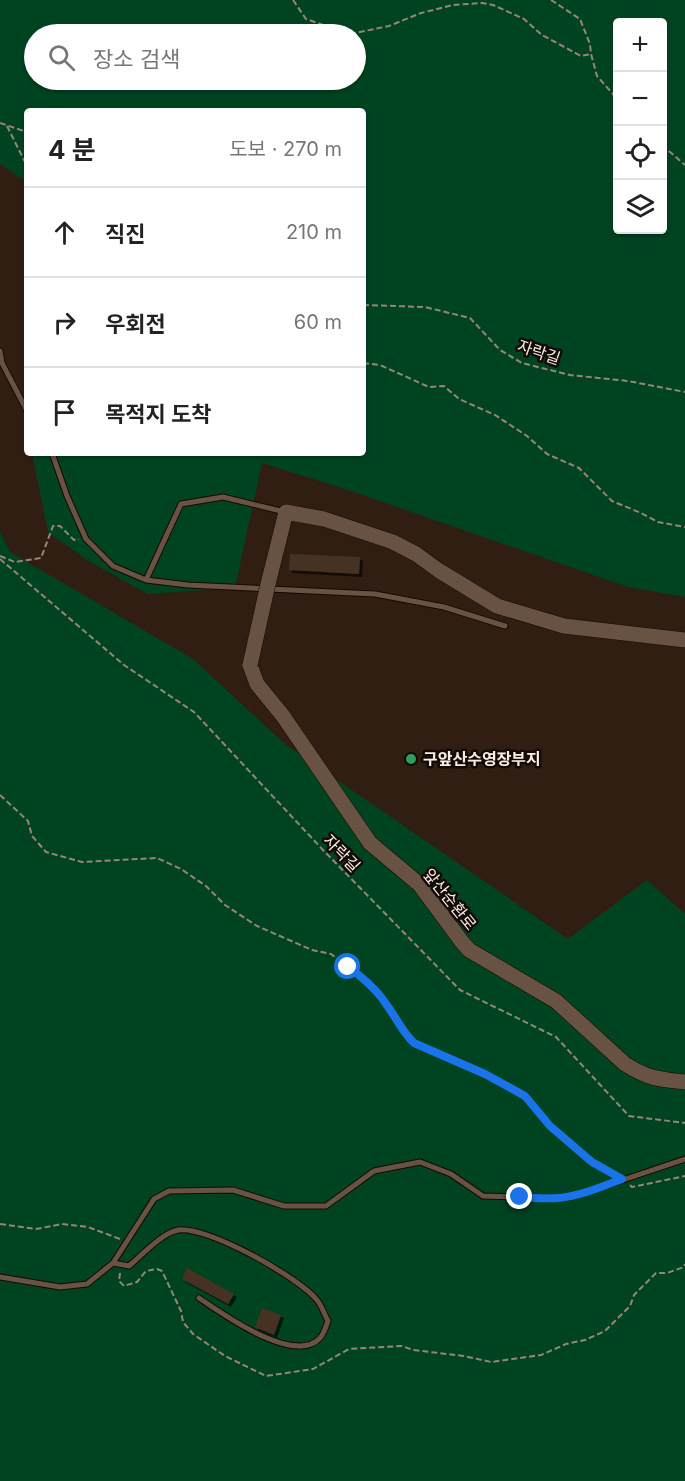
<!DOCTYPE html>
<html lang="ko">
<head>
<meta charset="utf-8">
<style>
  body { margin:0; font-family:Inter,"Noto Sans KR",sans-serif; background:#f6f6f6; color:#222 }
  .controls { position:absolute; right:18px; top:18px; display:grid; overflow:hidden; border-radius:6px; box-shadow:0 2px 4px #0004 }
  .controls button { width:54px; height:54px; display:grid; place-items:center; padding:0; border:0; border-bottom:2px solid #e0e0e0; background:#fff; color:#222; font:30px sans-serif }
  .stop { position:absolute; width:18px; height:18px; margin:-14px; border:4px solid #1a73e8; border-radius:50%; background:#fff }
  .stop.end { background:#1a73e8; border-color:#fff; box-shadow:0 2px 6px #0008 }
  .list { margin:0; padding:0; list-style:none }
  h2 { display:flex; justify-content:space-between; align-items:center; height:78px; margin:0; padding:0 24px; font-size:26px }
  h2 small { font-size:20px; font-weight:400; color:#767676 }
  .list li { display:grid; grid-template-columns:39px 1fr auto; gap:18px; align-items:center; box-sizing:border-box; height:90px; padding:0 24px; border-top:2px solid #e0e0e0 }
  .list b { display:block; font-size:22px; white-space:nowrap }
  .list em { font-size:20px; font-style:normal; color:#767676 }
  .icon { flex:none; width:33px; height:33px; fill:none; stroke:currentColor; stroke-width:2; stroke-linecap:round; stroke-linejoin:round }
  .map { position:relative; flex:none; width:685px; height:1481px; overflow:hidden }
  .search { position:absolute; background:#fff; box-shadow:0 2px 4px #0004; left:24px; top:24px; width:342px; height:66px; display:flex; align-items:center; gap:15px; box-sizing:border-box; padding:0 21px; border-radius:33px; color:#767676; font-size:22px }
  .panel { position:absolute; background:#fff; box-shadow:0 2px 4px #0004; left:24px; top:108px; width:342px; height:348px; border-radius:6px }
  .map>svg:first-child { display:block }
  .green { fill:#004320; fill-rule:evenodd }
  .building { fill:#443323; filter:url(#shadow) }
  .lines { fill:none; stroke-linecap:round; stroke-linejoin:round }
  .lane-casing { stroke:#180801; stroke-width:7 }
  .secondary-casing { stroke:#180801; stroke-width:16 }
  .path { stroke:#95857a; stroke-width:2; stroke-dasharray:6 3; stroke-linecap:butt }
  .lane { stroke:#675244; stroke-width:5 }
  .secondary { stroke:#675244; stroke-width:15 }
  .secondary-bridge-casing { stroke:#180801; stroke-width:16; stroke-linecap:butt }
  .secondary-bridge { stroke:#675244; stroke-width:15 }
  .route { stroke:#1a73e8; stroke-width:8 }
  .leisure-dot { fill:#2e9e5b; stroke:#120a06; stroke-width:2 }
  .labels { text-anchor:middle; stroke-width:5; stroke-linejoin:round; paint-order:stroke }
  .street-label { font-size:16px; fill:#f9ece3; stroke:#120a06 }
  .poi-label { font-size:16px; font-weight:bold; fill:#f9ece3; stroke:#120a06; text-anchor:start }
</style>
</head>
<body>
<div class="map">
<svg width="685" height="1481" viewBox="0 0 685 1481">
  <defs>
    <filter id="shadow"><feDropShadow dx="3" dy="3" stdDeviation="0" flood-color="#0009"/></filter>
  </defs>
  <rect width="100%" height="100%" fill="#311e12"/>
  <path class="green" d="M0,0H685V597L628,587L342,488L262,463L235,588L148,594L88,561L48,532L32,453H363V111H27V182L0,164ZM618,22H662V230H618ZM34,34H356V80H34Z
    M0,531L10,552L193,659L285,744L568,939L647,880L685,914V1481H0Z"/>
  <path class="building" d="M290,554L360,557L359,574L289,570Z
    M187,1268L234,1294L228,1304L182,1279Z
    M262,1308L281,1315L274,1335L255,1327Z"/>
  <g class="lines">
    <g class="lane-casing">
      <path id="lane" d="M0,351L2,363L27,411
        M52,453L67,496L86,539L113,566L146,580L181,504L223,497L285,512
        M146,580L188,585L375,594L444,607L505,626
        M113,1263L129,1266C142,1255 162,1233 178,1230C206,1225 300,1278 317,1300C322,1306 324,1314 328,1321C326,1326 324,1334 320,1338C295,1366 221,1313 199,1298
        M0,1277L60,1287L87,1284L113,1263L154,1199L169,1191L233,1190L284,1206H326L374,1171L420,1162L451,1174L483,1196L556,1198L581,1194L685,1159"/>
    </g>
    <g class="secondary-casing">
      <path id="secondary" d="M268,584L286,512L324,519L393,542L416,554L438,570L497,606L564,626L685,640
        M250,665L257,684L283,716L370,843L420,885L462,942L469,950L556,1001L625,1064C649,1079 658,1079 685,1082"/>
    </g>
    <path class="path" d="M293,0L306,19L349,34
      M551,0L580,19L590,44L591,54L597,76L618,100
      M350,34L389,26L421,13L453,5L482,3L493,5L524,19L542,35L581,56L591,54
      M0,123L27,132
      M7,126L27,166
      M662,145L685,165
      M363,305L425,307L470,318L500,350L522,363L570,375L628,381L685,392
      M363,363L380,365L429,387L444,386L459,399L495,415L527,436L547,454L579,468L612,501L641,513L658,522L685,527
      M0,556L15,562L41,558L53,526H60L74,540L79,539
      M0,559L124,665L194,712L323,850L460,990L556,1037L629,1116L685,1123
      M0,795L28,821L32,836L46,852L82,862L157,858L181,869L206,886L225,905L257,926L312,950L331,954L358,974L385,1002L405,1035L414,1043L485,1074L525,1096L550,1126L592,1162L615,1175
      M630,1185L632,1187L685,1176
      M0,1224L36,1229L62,1224L88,1227L120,1239
      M120,1273L119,1281L124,1286L137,1282L146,1271L157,1269L162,1271L181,1311L183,1322L193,1334L225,1356L266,1376L313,1369L349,1349L402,1346L413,1350L464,1356L491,1362L541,1355L566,1344L585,1340L605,1331L630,1306L634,1295L656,1273H667L684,1267L685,1264"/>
    <use href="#lane" class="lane"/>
    <use href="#secondary" class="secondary"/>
    <g class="secondary-bridge-casing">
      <path id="secondary-bridge" d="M250,665L268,584"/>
    </g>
    <use href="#secondary-bridge" class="secondary-bridge"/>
  </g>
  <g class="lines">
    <path class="route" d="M348,967C360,975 378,991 386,1004C396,1017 402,1032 414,1043L485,1074L525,1096L550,1126L592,1162L622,1179C601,1187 580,1196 558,1198C546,1199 532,1198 520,1197"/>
  </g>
  <circle class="leisure-dot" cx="411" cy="759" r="6"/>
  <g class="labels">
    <g class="street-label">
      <text transform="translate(539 352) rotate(19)" y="6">자락길</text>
      <text transform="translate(342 853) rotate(46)" y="6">자락길</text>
      <text transform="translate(450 899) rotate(51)" y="6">앞산순환로</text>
    </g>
    <g class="poi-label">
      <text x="423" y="765">구앞산수영장부지</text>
    </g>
  </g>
</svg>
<div class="controls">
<button>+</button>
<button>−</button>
<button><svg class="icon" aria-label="locate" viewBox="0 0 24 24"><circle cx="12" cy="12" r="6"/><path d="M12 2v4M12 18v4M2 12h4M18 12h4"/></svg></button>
<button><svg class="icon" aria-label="layers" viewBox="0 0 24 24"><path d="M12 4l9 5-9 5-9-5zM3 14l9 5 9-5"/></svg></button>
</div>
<div class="stop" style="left:348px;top:967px"></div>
<div class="stop end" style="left:520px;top:1197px"></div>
<div class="search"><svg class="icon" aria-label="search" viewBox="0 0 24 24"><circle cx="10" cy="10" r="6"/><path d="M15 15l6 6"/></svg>장소 검색</div>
<section class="panel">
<h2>4 분<small>도보 · 270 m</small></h2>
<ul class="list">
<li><svg class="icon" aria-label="ahead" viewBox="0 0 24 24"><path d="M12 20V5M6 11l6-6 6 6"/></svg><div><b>직진</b></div><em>210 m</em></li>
<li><svg class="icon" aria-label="right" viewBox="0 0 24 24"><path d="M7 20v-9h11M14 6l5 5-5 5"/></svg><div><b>우회전</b></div><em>60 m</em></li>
<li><svg class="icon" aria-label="arrive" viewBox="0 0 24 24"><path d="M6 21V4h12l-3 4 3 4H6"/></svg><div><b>목적지 도착</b></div></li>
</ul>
</section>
</div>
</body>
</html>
